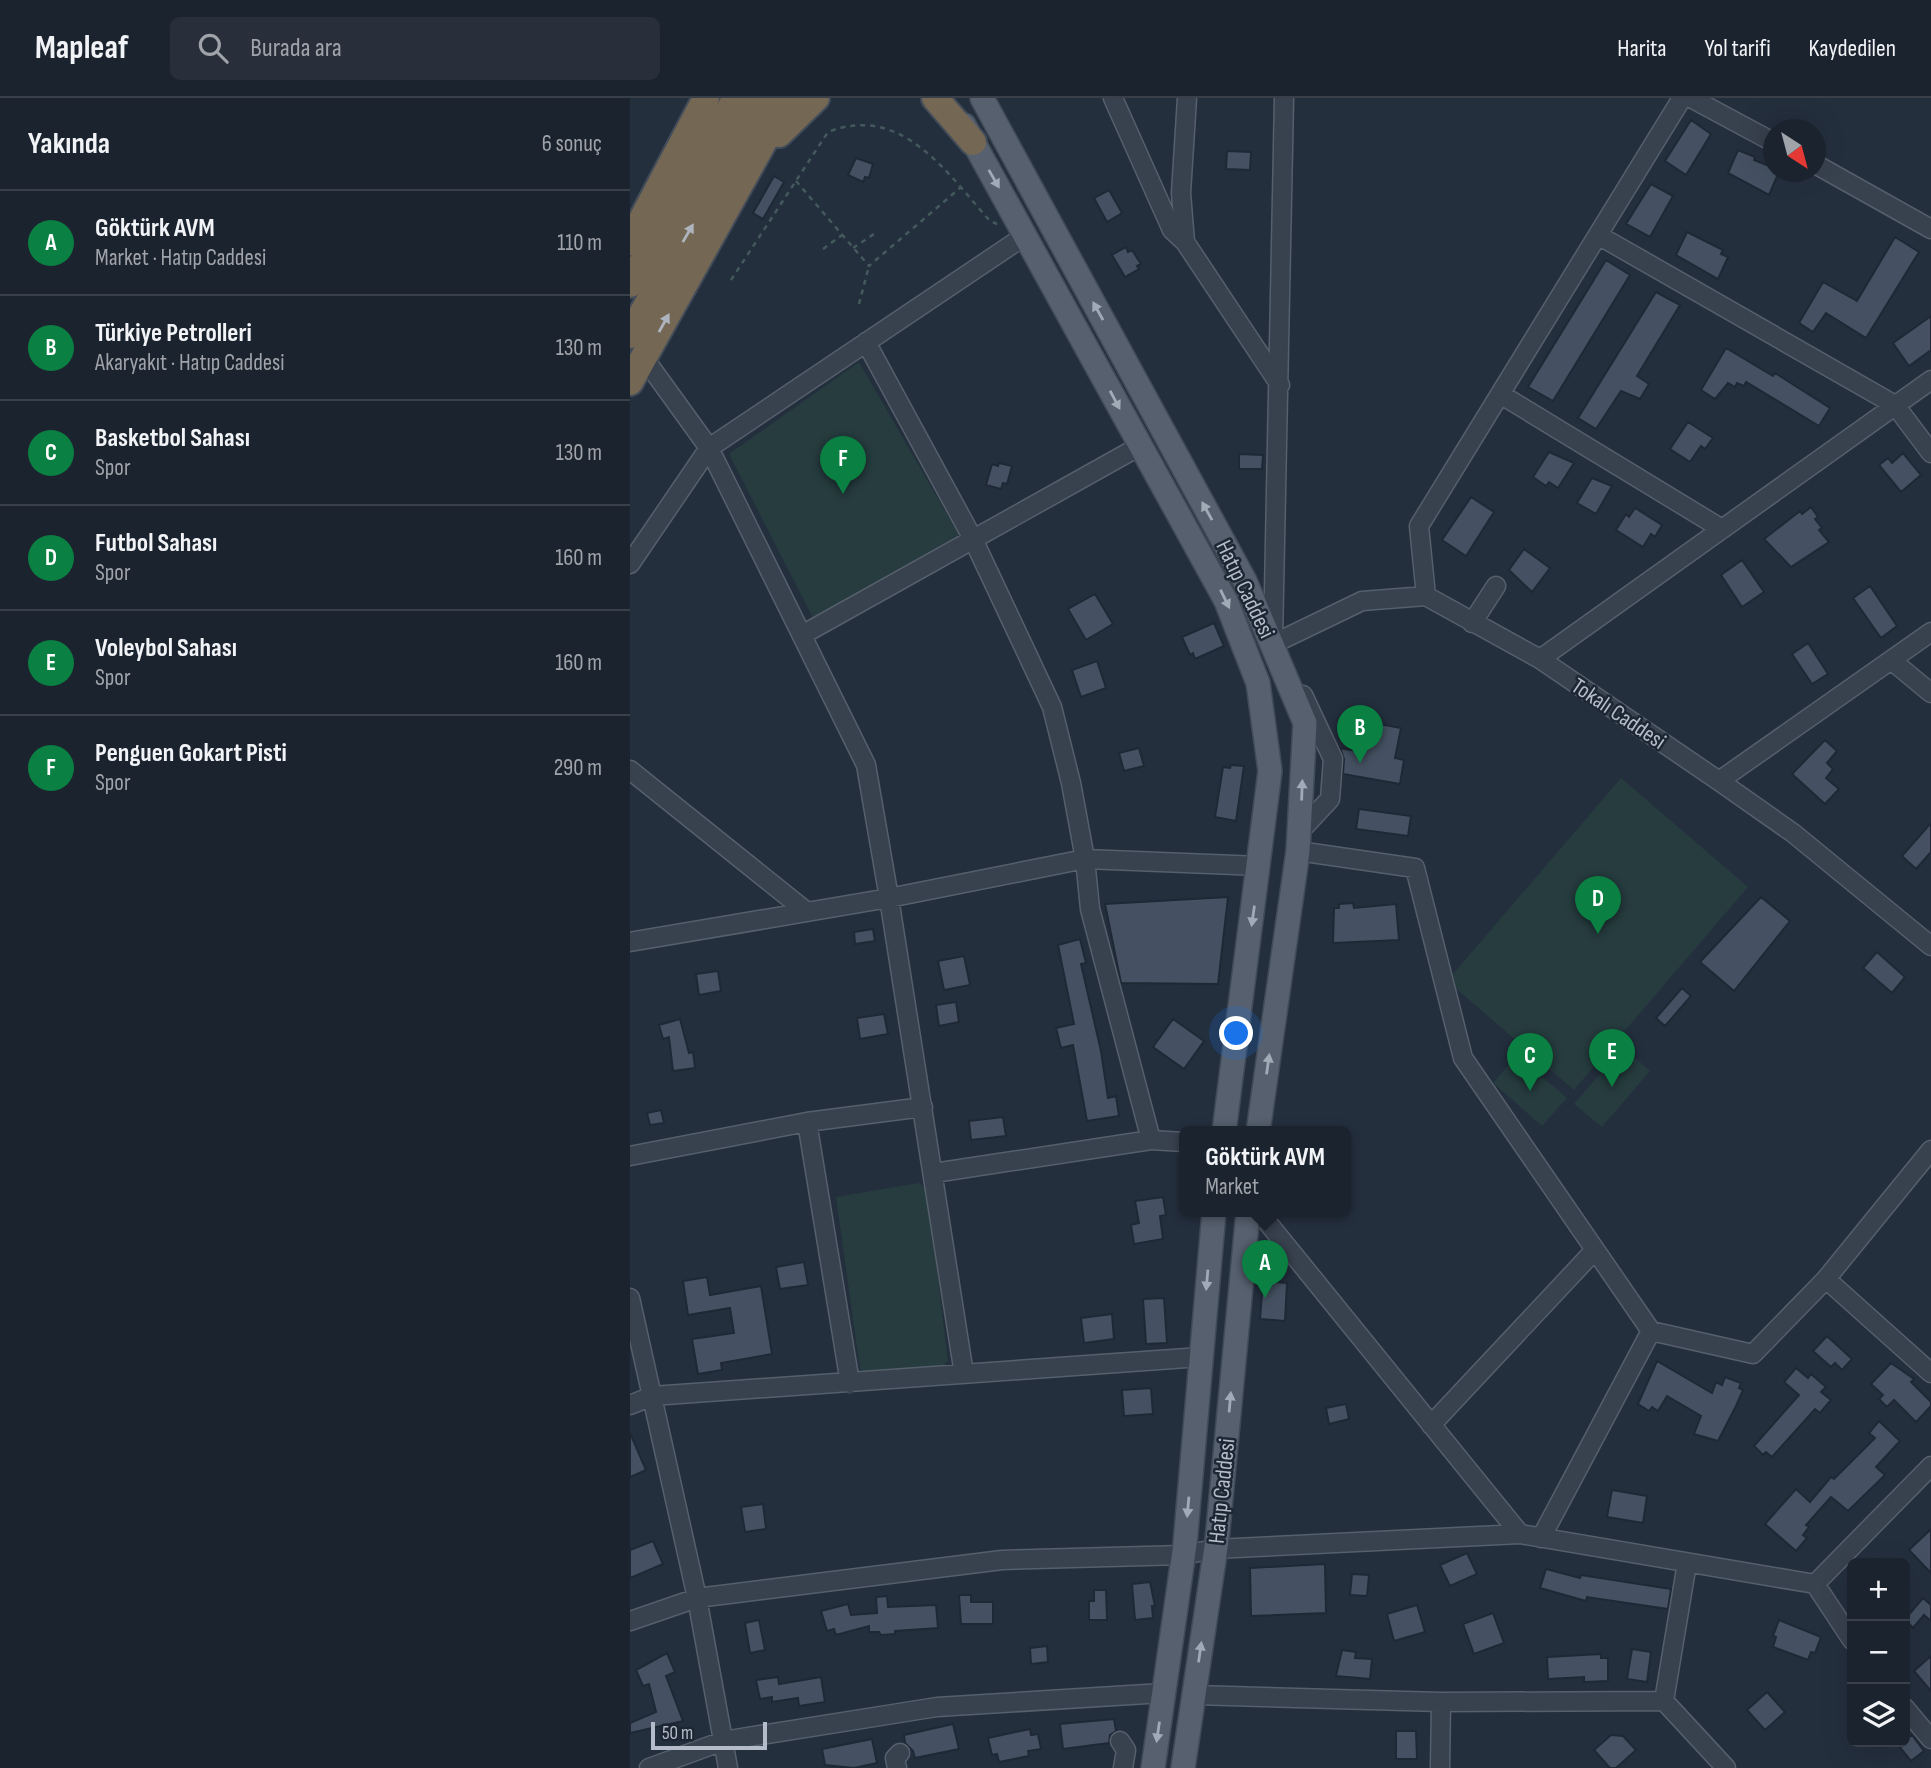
<!DOCTYPE html>
<html lang="tr">
<head>
<meta charset="utf-8">
<style>
  body { margin:0; font-family:"Sofia Sans Condensed",sans-serif; background:#282f3a; color:#f1f3f6 }
  .controls { position:absolute; right:21px; bottom:21px; display:grid; overflow:hidden; border-radius:10px; box-shadow:0 7px 28px #0002 }
  .controls button { width:63px; height:63px; display:grid; place-items:center; padding:0; border:0; border-bottom:2px solid #39404a; background:#1b232e; color:#f1f3f6; font:35px sans-serif }
  .compass { position:absolute; left:1133px; top:21px; width:63px; height:63px; border-radius:50%; background:#1b232e; box-shadow:0 7px 28px #0002; rotate:144deg }
  .scale { position:absolute; left:21px; bottom:18px; width:116px; box-sizing:border-box; padding-left:7px; border:4px solid #b4bcc9; border-top:0; font-size:19px; line-height:24px; white-space:nowrap; color:#b4bcc9; -webkit-text-stroke:5px #1d2633; paint-order:stroke }
  .you { position:absolute; left:607px; top:936px; width:24px; height:24px; margin:-18px; border:5px solid #fff; border-radius:50%; background:#1a73e8; box-shadow:0 0 0 10px #1a73e833 }
  .badge { display:grid; place-items:center; width:46px; height:46px; border-radius:50%; background:#0b8043; color:#fff; font-size:23px; font-weight:700 }
  .pin { position:absolute; translate:-50% -58px; filter:drop-shadow(0 2px 4px #0008) }
  .pin::after { content:''; position:absolute; top:37px; width:24px; height:21px; background:inherit; clip-path:polygon(0 0,100% 0,50% 100%) }
  .popup { position:absolute; left:549px; top:1028px; width:172px; height:91px; box-sizing:border-box; display:grid; place-content:center; border-radius:10px; background:#1b232e; filter:drop-shadow(0 2px 5px #0005); font-size:23px; white-space:nowrap; color:#a0a4aa }
  .popup b { font-size:26px; color:#f1f3f6 }
  .popup::after { content:''; position:absolute; left:50%; top:100%; margin-left:-14px; border:14px solid transparent; border-top-color:#1b232e }
  .list { margin:0; padding:0; list-style:none }
  h2 { display:flex; justify-content:space-between; align-items:center; height:91px; margin:0; padding:0 28px; font-size:30px }
  h2 small { font-size:23px; font-weight:400; color:#a0a4aa }
  .list li { display:grid; grid-template-columns:46px 1fr auto; gap:21px; align-items:center; box-sizing:border-box; height:105px; padding:0 28px; border-top:2px solid #39404a }
  .list b { display:block; font-size:26px; white-space:nowrap }
  .list p { margin:0; font-size:23px; white-space:nowrap; color:#a0a4aa }
  .list em { font-size:23px; font-style:normal; color:#a0a4aa }
  .icon { flex:none; width:38px; height:38px; fill:none; stroke:currentColor; stroke-width:2; stroke-linecap:round; stroke-linejoin:round }
  .map { position:relative; flex:none; width:1301px; height:1670px; overflow:hidden }
  header { display:flex; align-items:center; gap:42px; box-sizing:border-box; height:98px; padding:0 35px; background:#1b232e; border-bottom:2px solid #39404a }
  header strong { font-size:33px }
  nav { display:flex; gap:38px; margin-inline-start:auto; font-size:24px }
  .search { width:490px; height:63px; background:#282f3a; display:flex; align-items:center; gap:18px; box-sizing:border-box; padding:0 24px; border-radius:10px; color:#a0a4aa; font-size:26px }
  main { display:flex }
  aside { flex:1; background:#1b232e }
  .map>svg:first-child { display:block }
  .green { fill:#263c3f }
  .building { fill:#455162; stroke:#1f2835; stroke-width:2 }
  .lines { fill:none; stroke-linecap:round; stroke-linejoin:round }
  .minor-casing { stroke:#565f6c; stroke-width:21 }
  .major-casing { stroke:#414a57; stroke-width:26 }
  .highway-casing { stroke:#434c59; stroke-width:30 }
  .path { stroke:#44595c; stroke-width:2.5; stroke-dasharray:5 5; stroke-linecap:butt }
  .minor { stroke:#38414e; stroke-width:18 }
  .major { stroke:#56606e; stroke-width:23 }
  .highway { stroke:#746855; stroke-width:26 }
  .oneway { fill:#a1aab7 }
  .oneway2 { fill:#aeb4bd }
  .labels { text-anchor:middle; stroke-width:5; stroke-linejoin:round; paint-order:stroke }
  .street-label { font-size:23px; fill:#b4bcc9; stroke:#1d2633 }
</style>
</head>
<body>
<header>
<strong>Mapleaf</strong>
<div class="search"><svg class="icon" aria-label="search" viewBox="0 0 24 24"><circle cx="10" cy="10" r="6"/><path d="M15 15l6 6"/></svg>Burada ara</div>
<nav><a>Harita</a><a>Yol tarifi</a><a>Kaydedilen</a></nav>
</header>
<main>
<aside>
<h2>Yakında<small>6 sonuç</small></h2>
<ul class="list">
<li><span class="badge">A</span><div><b>Göktürk AVM</b><p>Market · Hatıp Caddesi</p></div><em>110 m</em></li>
<li><span class="badge">B</span><div><b>Türkiye Petrolleri</b><p>Akaryakıt · Hatıp Caddesi</p></div><em>130 m</em></li>
<li><span class="badge">C</span><div><b>Basketbol Sahası</b><p>Spor</p></div><em>130 m</em></li>
<li><span class="badge">D</span><div><b>Futbol Sahası</b><p>Spor</p></div><em>160 m</em></li>
<li><span class="badge">E</span><div><b>Voleybol Sahası</b><p>Spor</p></div><em>160 m</em></li>
<li><span class="badge">F</span><div><b>Penguen Gokart Pisti</b><p>Spor</p></div><em>290 m</em></li>
</ul>
</aside>
<div class="map">
<svg width="1301" height="1670" viewBox="0 0 1301 1670">
  <rect width="100%" height="100%" fill="#242f3e"/>
  <path class="green" d="M229,264L329,437L183,520L99,356Z
    M991,680L1118,789L944,992L817,883Z
    M993,949L1020,973L972,1029L944,1006Z
    M887,957L937,1000L912,1028L863,985Z
    M289,1085L297,1091L318,1263L308,1272L240,1276L230,1271L206,1099Z"/>
  <path class="building" d="M1061,22L1081,36L1056,77L1035,63Z
    M1108,52L1125,59L1124,62L1144,70V74H1149L1139,97L1098,75Z
    M597,53L621,54L620,72L596,71Z
    M226,60L243,66L239,80L235,79L233,84L218,77Z
    M144,78L154,84L133,121L123,115Z
    M1021,86L1043,98L1020,139L996,126Z
    M479,92L492,115L477,124L464,100Z
    M1057,134L1093,152L1091,156L1098,159L1088,181L1046,157Z
    M1265,139L1289,154L1236,240L1196,215L1183,234L1169,225L1193,184L1227,203Z
    M496,149L498,154L502,152L511,166L507,168L509,171L495,179L482,157Z
    M976,162L1000,177L923,303L898,289Z
    M1026,194L1050,207L1007,278L1019,286L1010,301L991,293L966,331L948,320Z
    M1301,218V252L1279,268L1263,245Z
    M1096,250L1143,278L1145,275L1200,310L1189,328L1116,284L1114,288L1107,285L1105,289L1098,285L1085,301L1071,292Z
    M1058,324L1083,340L1075,351L1071,348L1060,364L1040,351Z
    M919,354L944,365L928,390L919,384L916,388L903,379Z
    M1273,355L1291,377L1271,394L1249,367L1258,360L1262,365Z
    M609,356L633,357L632,371H609Z
    M369,365L382,368L377,386L373,385L371,391L356,387L362,366L368,368Z
    M962,380L982,388L966,416L947,405Z
    M841,399L864,414L836,458L812,442Z
    M1181,409L1188,419L1185,421L1192,430L1189,432L1199,444L1161,469L1134,441L1170,413L1172,416Z
    M1005,410L1032,427L1025,439L1021,436L1013,449L986,432L996,416L999,419Z
    M894,451L920,470L902,494L879,472Z
    M1112,462L1134,494L1112,509L1091,477Z
    M1240,488L1267,528L1251,540L1223,500Z
    M465,496L483,526L456,542L438,511Z
    M584,525L594,548L565,561L563,555L560,557L552,539Z
    M1178,545L1198,576L1182,586L1162,556Z
    M467,563L476,590L451,599L442,572Z
    M728,622L771,630L765,660L774,662L770,686L713,676L714,661L710,650L722,652Z
    M1195,642L1207,653L1197,665L1203,671L1196,680L1209,691L1195,706L1162,676Z
    M509,650L514,668L494,673L489,655Z
    M601,667L614,668L606,723L585,719L593,669L600,670Z
    M729,711L781,718L778,738L726,731Z
    M1301,725V754L1286,771L1272,758Z
    M598,799L588,886L491,885L475,806Z
    M1131,799L1160,823L1104,893L1070,864Z
    M723,805L724,810L766,806L769,842L703,845L704,810H709V806Z
    M243,831L245,843L225,846L224,834Z
    M450,841L456,865L451,866L471,953L478,1000L486,998L489,1018L457,1023L443,947L431,950L426,930L444,926L428,847Z
    M1247,854L1275,879L1262,895L1233,870Z
    M334,858L340,887L314,892L308,863Z
    M88,873L91,893L69,897L66,876Z
    M1052,890L1061,898L1035,928L1026,920Z
    M326,904L329,924L309,928L306,907Z
    M254,916L258,936L230,941L227,920Z
    M50,921L59,955L63,954L65,970L43,973L39,939L33,941L29,927Z
    M543,921L574,943L554,971L523,949Z
    M31,1012L34,1025L20,1027L17,1015Z
    M373,1019L376,1038L341,1042L339,1023Z
    M533,1099L536,1117L530,1118L533,1141L504,1146L501,1127L509,1125L505,1103Z
    M174,1164L178,1187L150,1191L146,1169Z
    M77,1179L80,1197L131,1188L142,1256L91,1265L92,1272L68,1276L62,1241L104,1235L100,1210L58,1217L53,1183Z
    M633,1183L657,1185L655,1223L630,1221Z
    M534,1200L537,1245L516,1246L513,1201Z
    M482,1216L484,1241L454,1245L451,1220Z
    M1197,1238L1222,1261L1212,1272L1205,1265L1201,1269L1183,1253Z
    M1027,1263L1082,1295L1086,1284L1092,1287L1095,1279L1111,1285L1109,1290L1113,1292L1106,1308L1088,1343L1064,1336L1071,1318L1037,1298L1028,1313L1022,1309L1019,1313L1008,1306Z
    M1261,1265L1284,1281L1281,1284L1301,1304V1308L1286,1324L1264,1302L1257,1309L1249,1301L1253,1297L1241,1286Z
    M1166,1270L1178,1280L1181,1276L1196,1289L1191,1294L1201,1302L1190,1315L1185,1311L1142,1359L1136,1354L1133,1357L1124,1348L1169,1297L1154,1284Z
    M521,1290L523,1316L494,1318L492,1292Z
    M716,1306L719,1321L699,1326L696,1310Z
    M1249,1323L1270,1343L1246,1369L1255,1377L1218,1413L1201,1399L1176,1427L1179,1429L1173,1437L1177,1440L1166,1453L1135,1426L1166,1391L1180,1404L1201,1379L1204,1381L1245,1340L1239,1335Z
    M0,1335L16,1372L0,1379Z
    M982,1392L1017,1398L1013,1425L977,1419Z
    M133,1406L136,1431L115,1434L111,1409Z
    M1301,1431V1475L1279,1452Z
    M23,1443L33,1466L0,1480V1452Z
    M837,1455L847,1476L820,1488L810,1467Z
    M695,1466L696,1515L621,1518L620,1470Z
    M916,1471L950,1480L951,1477L1041,1491L1038,1511L957,1499L956,1503L910,1490Z
    M722,1476L739,1477L737,1498L720,1497Z
    M520,1484L525,1508H522L523,1520L505,1522L502,1486Z
    M464,1492H476L477,1522H459V1503H464Z
    M329,1497H341V1504H363V1526H331Z
    M257,1498L258,1509L306,1507L308,1530L265,1533V1536L251,1537L249,1534H239V1528L206,1537L204,1531L197,1533L191,1513L218,1506L221,1517L247,1515L246,1499Z
    M1293,1500L1301,1507V1523L1294,1517L1283,1530L1275,1521Z
    M787,1507L795,1534L764,1543L757,1516Z
    M863,1515L874,1545L844,1556L833,1526Z
    M129,1522L135,1552L120,1555L115,1525Z
    M1149,1522L1191,1539L1185,1555L1181,1554L1178,1562L1143,1549L1146,1539L1143,1538Z
    M417,1548L418,1564L401,1566L400,1550Z
    M1002,1551L1021,1554L1017,1584L997,1581Z
    M712,1552L726,1554L725,1560L742,1561L740,1581L706,1578Z
    M37,1555L45,1574L36,1578L53,1623L0,1635V1625L26,1614L19,1586L13,1588L6,1572Z
    M971,1556V1560H978V1583L954,1584V1579L918,1581L917,1559Z
    M1301,1558V1593L1284,1573Z
    M148,1579L149,1586L191,1579L195,1604L169,1608L168,1600L142,1604V1599L130,1601L126,1582Z
    M1137,1594L1155,1614L1135,1632L1117,1612Z
    M484,1621L486,1633L480,1637L479,1645L433,1651L430,1626Z
    M323,1626L329,1651L285,1660L283,1653L275,1645L274,1637Z
    M400,1631L401,1637L408,1636L411,1651L398,1653L399,1658L369,1664L367,1656L362,1657L358,1640Z
    M766,1633H786L787,1661H766Z
    M981,1637L993,1638L1006,1652L986,1670H980L964,1652Z
    M1282,1637L1294,1653L1281,1663L1268,1647Z
    M242,1641L247,1665L224,1670L195,1667L192,1651Z"/>
  <g class="lines">
    <g class="minor-casing">
      <path id="minor" d="M483,0L542,132L555,144L650,287
        M1061,0L1143,44
        M1185,66L1301,131
        M968,137L1265,307L1301,355
        M555,144L551,95L557,0
        M236,244L343,441L422,609L441,685L455,761L460,811L521,1042
        M870,296L1092,431
        M0,466L79,350L396,137
        M796,498L789,428L1052,0
        M842,525L866,488
        M172,537L510,348
        M643,542L654,0
        M643,546L732,503L796,498L910,561L1089,683L1163,735L1301,848
        M910,561L1301,282
        M1261,562L1301,595
        M0,672L177,814
        M1089,683L1301,534
        M671,732L700,701L703,661L673,597
        M668,753L785,770L833,960L1021,1233L1123,1256L1196,1181L1301,1052
        M0,844L259,800L236,667L79,350L14,260
        M177,1024L220,1285
        M0,1058L177,1024L293,1009
        M304,1075L521,1042L554,1044
        M629,1114L890,1436
        M1196,1181L1301,1275
        M0,1200L67,1500L98,1670
        M334,1276L259,800L455,761L630,768
        M0,1307L22,1298L571,1259
        M801,1327L965,1152
        M911,1440L1021,1233
        M1185,1486L1301,1368
        M0,1523L67,1500L372,1462L553,1457L585,1451L890,1436L1185,1486L1222,1542
        M564,1597L811,1604L1034,1603L1096,1670
        M1034,1603L1057,1465
        M1275,1610L1301,1641
        M490,1643L496,1652L493,1670
        M19,1670L93,1643L307,1609L533,1595
        M267,1670L265,1660L270,1655
        M810,1670L811,1604"/>
    </g>
    <g class="major-casing">
      <path id="major" d="M352,0L615,483L675,625L668,753L628,1034
        M334,27L596,503L628,585L640,673L594,1034
        M523,1670L555,1446L584,1114
        M553,1670L587,1442L618,1114"/>
    </g>
    <g class="highway-casing">
      <path id="highway" d="M305,0L343,44
        M149,36L186,0
        M0,144L76,0
        M0,186L106,0
        M0,237L134,0
        M0,284L158,0"/>
    </g>
    <path class="path" d="M166,83L239,168L330,90
      M223,150L244,136
      M193,151L212,137
      M101,182L198,34C272,5 317,75 360,123L367,126
      M229,206L239,168"/>
    <use href="#minor" class="minor"/>
    <use href="#major" class="major"/>
    <use href="#highway" class="highway"/>
  </g>
  <defs><path id="oneway-solid" d="M-6-.8H1V-3.2L6.5 0L1 3.2V.8H-6Z" transform="scale(1.75)"/></defs>
  <g class="oneway">
    <use href="#oneway-solid" transform="translate(364 81) rotate(60)"/>
    <use href="#oneway-solid" transform="translate(468 213) rotate(-119)"/>
    <use href="#oneway-solid" transform="translate(485 302) rotate(62)"/>
    <use href="#oneway-solid" transform="translate(577 413) rotate(-119)"/>
    <use href="#oneway-solid" transform="translate(595 501) rotate(64)"/>
    <use href="#oneway-solid" transform="translate(672 692) rotate(-88)"/>
    <use href="#oneway-solid" transform="translate(623 818) rotate(98)"/>
    <use href="#oneway-solid" transform="translate(638 966) rotate(-82)"/>
    <use href="#oneway-solid" transform="translate(577 1182) rotate(95)"/>
    <use href="#oneway-solid" transform="translate(600 1304) rotate(-85)"/>
    <use href="#oneway-solid" transform="translate(558 1409) rotate(95)"/>
    <use href="#oneway-solid" transform="translate(570 1554) rotate(-82)"/>
    <use href="#oneway-solid" transform="translate(528 1634) rotate(98)"/>
  </g>
  <g class="oneway2">
    <use href="#oneway-solid" transform="translate(58 135) rotate(-60)"/>
    <use href="#oneway-solid" transform="translate(34 225) rotate(-61)"/>
  </g>
  <g class="labels">
    <g class="street-label">
      <text transform="translate(616 491) rotate(64)" y="8">Hatıp Caddesi</text>
      <text transform="translate(989 615) rotate(34)" y="8">Tokalı Caddesi</text>
      <text transform="translate(591 1393) rotate(-84)" y="8">Hatıp Caddesi</text>
    </g>
  </g>
</svg>
<div class="controls">
<button>+</button>
<button>−</button>
<button><svg class="icon" aria-label="layers" viewBox="0 0 24 24"><path d="M12 4l9 5-9 5-9-5zM3 14l9 5 9-5"/></svg></button>
</div>
<svg class="compass" viewBox="-18 -18 36 36"><path d="M0-13l5 13h-10z" fill="#e53935"/><path d="M0 13l5-13h-10z" fill="#a0a4aa"/></svg>
<div class="scale">50 m</div>
<div class="you"></div>
<div class="pin badge" style="left:635px;top:1200px">A</div>
<div class="popup"><b>Göktürk AVM</b>Market</div>
<div class="pin badge" style="left:730px;top:665px">B</div>
<div class="pin badge" style="left:900px;top:993px">C</div>
<div class="pin badge" style="left:968px;top:836px">D</div>
<div class="pin badge" style="left:982px;top:989px">E</div>
<div class="pin badge" style="left:213px;top:396px">F</div>
</div>
</main>
</body>
</html>
